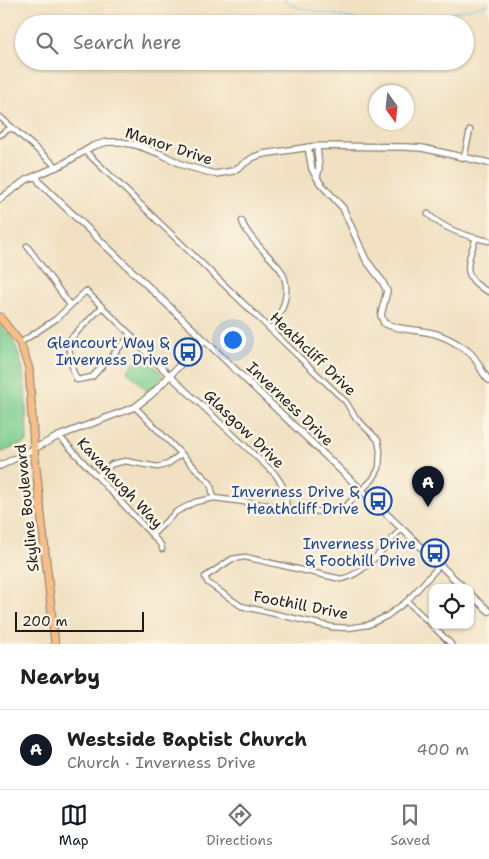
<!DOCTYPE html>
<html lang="en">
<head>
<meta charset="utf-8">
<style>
  body { margin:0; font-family:"Shantell Sans",sans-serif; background:#f6f6f6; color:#202124 }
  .controls { position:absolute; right:15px; bottom:15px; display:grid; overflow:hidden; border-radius:10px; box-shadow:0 1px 4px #0004 }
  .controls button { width:45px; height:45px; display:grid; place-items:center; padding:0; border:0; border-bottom:1px solid #e0e0e0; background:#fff; color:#202124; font:25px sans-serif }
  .compass { position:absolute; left:369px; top:85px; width:45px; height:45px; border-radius:50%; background:#fff; box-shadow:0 1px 4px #0004; rotate:165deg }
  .scale { position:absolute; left:15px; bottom:12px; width:129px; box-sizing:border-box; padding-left:5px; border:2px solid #1c1c1c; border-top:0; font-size:14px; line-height:18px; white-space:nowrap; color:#1c1c1c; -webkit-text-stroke:4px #fcf5e5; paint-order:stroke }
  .you { position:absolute; left:232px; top:339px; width:18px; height:18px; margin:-12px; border:4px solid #fff; border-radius:50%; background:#1a73e8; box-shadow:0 0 0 8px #1a73e833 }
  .badge { display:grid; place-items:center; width:32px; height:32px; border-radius:50%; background:#111827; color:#fff; font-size:16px; font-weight:700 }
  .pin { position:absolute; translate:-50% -41px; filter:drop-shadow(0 1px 2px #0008) }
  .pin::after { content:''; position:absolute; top:26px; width:18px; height:15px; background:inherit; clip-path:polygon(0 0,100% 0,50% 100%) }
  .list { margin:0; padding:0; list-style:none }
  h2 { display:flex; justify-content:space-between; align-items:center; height:65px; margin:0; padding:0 20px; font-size:21px }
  h2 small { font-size:16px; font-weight:400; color:#757577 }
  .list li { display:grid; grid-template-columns:32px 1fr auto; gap:15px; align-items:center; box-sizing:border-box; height:80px; padding:0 20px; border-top:1px solid #e0e0e0 }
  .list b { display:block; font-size:19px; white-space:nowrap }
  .list p { margin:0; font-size:16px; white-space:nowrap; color:#757577 }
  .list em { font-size:16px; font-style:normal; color:#757577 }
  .icon { flex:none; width:28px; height:28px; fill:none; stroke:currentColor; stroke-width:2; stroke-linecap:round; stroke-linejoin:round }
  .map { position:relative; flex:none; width:489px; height:644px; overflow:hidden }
  .search { position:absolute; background:#fff; box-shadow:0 1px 4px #0004; left:15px; right:15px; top:15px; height:55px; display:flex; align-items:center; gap:12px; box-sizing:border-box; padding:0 18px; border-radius:28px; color:#757577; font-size:19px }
  .sheet { height:145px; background:#fff }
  nav { display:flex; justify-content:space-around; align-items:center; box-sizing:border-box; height:70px; border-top:1px solid #e0e0e0; background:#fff; font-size:14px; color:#757577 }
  nav a { display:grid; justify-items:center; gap:2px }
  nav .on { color:#111827 }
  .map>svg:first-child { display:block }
  .green { fill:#7bce90; stroke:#4c7556 }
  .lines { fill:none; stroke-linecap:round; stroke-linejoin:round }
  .stream { stroke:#63bde0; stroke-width:1 }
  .minor-casing { stroke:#867e6f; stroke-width:7 }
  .tertiary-casing { stroke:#867e6f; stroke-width:8 }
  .primary-casing { stroke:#867e6f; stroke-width:9 }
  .minor { stroke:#fff; stroke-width:4.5 }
  .tertiary { stroke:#fff; stroke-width:5.5 }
  .primary { stroke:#f7be88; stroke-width:7 }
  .labels { text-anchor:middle; stroke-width:5; stroke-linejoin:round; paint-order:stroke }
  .street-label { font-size:15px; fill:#1c1c1c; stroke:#fcf5e5 }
  .transit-label { font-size:15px; fill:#164399; stroke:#fcf5e5; text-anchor:end }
</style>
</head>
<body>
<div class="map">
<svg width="489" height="644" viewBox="0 0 489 644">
  <rect width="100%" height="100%" fill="#fcf5e5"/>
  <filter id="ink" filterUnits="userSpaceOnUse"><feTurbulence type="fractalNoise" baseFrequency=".02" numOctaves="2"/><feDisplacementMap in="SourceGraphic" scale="10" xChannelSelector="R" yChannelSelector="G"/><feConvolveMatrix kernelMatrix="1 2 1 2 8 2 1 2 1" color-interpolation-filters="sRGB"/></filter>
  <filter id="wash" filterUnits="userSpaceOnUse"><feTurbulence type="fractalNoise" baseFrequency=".0096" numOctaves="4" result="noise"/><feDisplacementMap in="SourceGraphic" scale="20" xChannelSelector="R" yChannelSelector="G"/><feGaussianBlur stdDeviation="1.12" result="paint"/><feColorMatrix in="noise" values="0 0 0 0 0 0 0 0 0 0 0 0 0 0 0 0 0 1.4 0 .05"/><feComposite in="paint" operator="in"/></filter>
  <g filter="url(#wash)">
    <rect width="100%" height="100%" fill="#f1e1c2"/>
    <path class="green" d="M0,325C30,349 25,406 27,442L0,453Z
      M143,354L164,376L148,392L127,371Z"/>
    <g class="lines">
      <path class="stream" d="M283,0L299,8L328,13L376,24
        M420,24L446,14L489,4"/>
    </g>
  </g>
  <g filter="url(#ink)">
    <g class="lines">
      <g class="minor-casing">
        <path id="minor" d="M0,117L57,167
          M0,135L12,127
          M85,151L346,402L355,417L378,440L380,451L379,468L373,479L344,508L322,512L214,498L195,502L176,512L152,535
          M464,158L470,130
          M428,214C445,230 466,236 489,241
          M242,221C245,231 252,238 259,246C266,254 274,261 280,269C294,289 282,313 271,330
          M476,238C467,263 460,278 489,292
          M27,246L70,305
          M102,307L68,341L73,371L77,380L92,377L131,335
          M20,343L56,319L86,291L131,335L149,356L275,474C284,487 287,491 286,507
          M135,407L210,483L214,498
          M59,436L152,535L161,545L162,549
          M98,476L112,464L125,461L158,467L168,464L181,454
          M401,529C385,546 365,575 341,579L245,557L232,559L205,577L208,583L241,606L332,627L348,628L368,625L387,616L407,601L440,565
          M407,601L451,644"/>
      </g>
      <g class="tertiary-casing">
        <path id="tertiary" d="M317,146L319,168L317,177
          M308,147L312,169L320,183L343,208L366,260L382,281L387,291L381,315L384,323C397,330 412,329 427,332C441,334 457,343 469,352C479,360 480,372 489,380
          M36,175L40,183L464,588
          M0,199L26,180L63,164L93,146L107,142H121L136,145L161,154L183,165L215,174L233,171L254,157L263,154L317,146L405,147L422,148L489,163
          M0,466L59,436L135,407L152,394L204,340
          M470,594L489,611"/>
      </g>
      <g class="primary-casing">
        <path id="primary" d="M0,317L20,343L29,368L34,448L55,644"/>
      </g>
      <use href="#minor" class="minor"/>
      <use href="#tertiary" class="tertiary"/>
      <use href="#primary" class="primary"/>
    </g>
  </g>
  <defs>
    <g id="bus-ring" transform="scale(1.4375)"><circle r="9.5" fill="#fcf5e5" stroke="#1a4fb4" stroke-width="1.5"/><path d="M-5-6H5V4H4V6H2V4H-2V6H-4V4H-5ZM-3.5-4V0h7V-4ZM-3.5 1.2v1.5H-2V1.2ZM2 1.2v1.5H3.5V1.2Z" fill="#1a4fb4"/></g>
  </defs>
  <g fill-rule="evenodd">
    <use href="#bus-ring" x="188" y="352"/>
    <use href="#bus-ring" x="378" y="501"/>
    <use href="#bus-ring" x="435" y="553"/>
  </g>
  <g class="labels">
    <g class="street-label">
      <text transform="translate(169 146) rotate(18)" y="5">Manor Drive</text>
      <text transform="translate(313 354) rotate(44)" y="5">Heathcliff Drive</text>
      <text transform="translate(290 404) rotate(44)" y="5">Inverness Drive</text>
      <text transform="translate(244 429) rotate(44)" y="5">Glasgow Drive</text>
      <text transform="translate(120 483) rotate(47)" y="5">Kavanaugh Way</text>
      <text transform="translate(27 508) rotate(-96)" y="5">Skyline Boulevard</text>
      <text transform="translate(301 605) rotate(11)" y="5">Foothill Drive</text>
    </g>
    <g class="transit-label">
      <text x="169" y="348">Glencourt Way &amp;<tspan x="169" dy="17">Inverness Drive</tspan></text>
      <text x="359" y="497">Inverness Drive &amp;<tspan x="359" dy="17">Heathcliff Drive</tspan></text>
      <text x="416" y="549">Inverness Drive<tspan x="416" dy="17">&amp; Foothill Drive</tspan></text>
    </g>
  </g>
</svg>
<div class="controls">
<button><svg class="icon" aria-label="locate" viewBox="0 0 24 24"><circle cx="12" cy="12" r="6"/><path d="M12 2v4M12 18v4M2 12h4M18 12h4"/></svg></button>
</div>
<svg class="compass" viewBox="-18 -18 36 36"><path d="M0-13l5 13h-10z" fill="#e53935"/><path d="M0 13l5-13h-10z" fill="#757577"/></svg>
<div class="scale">200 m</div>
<div class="you"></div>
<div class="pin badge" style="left:428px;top:507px">A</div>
<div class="search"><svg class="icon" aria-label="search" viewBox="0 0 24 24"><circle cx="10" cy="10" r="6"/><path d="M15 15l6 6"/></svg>Search here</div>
</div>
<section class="sheet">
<h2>Nearby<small></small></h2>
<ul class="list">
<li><span class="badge">A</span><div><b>Westside Baptist Church</b><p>Church · Inverness Drive</p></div><em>400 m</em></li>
</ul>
</section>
<nav>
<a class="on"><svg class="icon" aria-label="map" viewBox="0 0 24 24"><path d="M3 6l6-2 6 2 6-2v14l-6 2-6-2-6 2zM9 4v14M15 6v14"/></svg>Map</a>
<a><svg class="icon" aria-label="directions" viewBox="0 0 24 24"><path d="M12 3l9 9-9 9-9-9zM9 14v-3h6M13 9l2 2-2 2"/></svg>Directions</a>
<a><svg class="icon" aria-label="saved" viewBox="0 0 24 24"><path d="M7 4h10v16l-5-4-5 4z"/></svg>Saved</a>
</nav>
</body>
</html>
